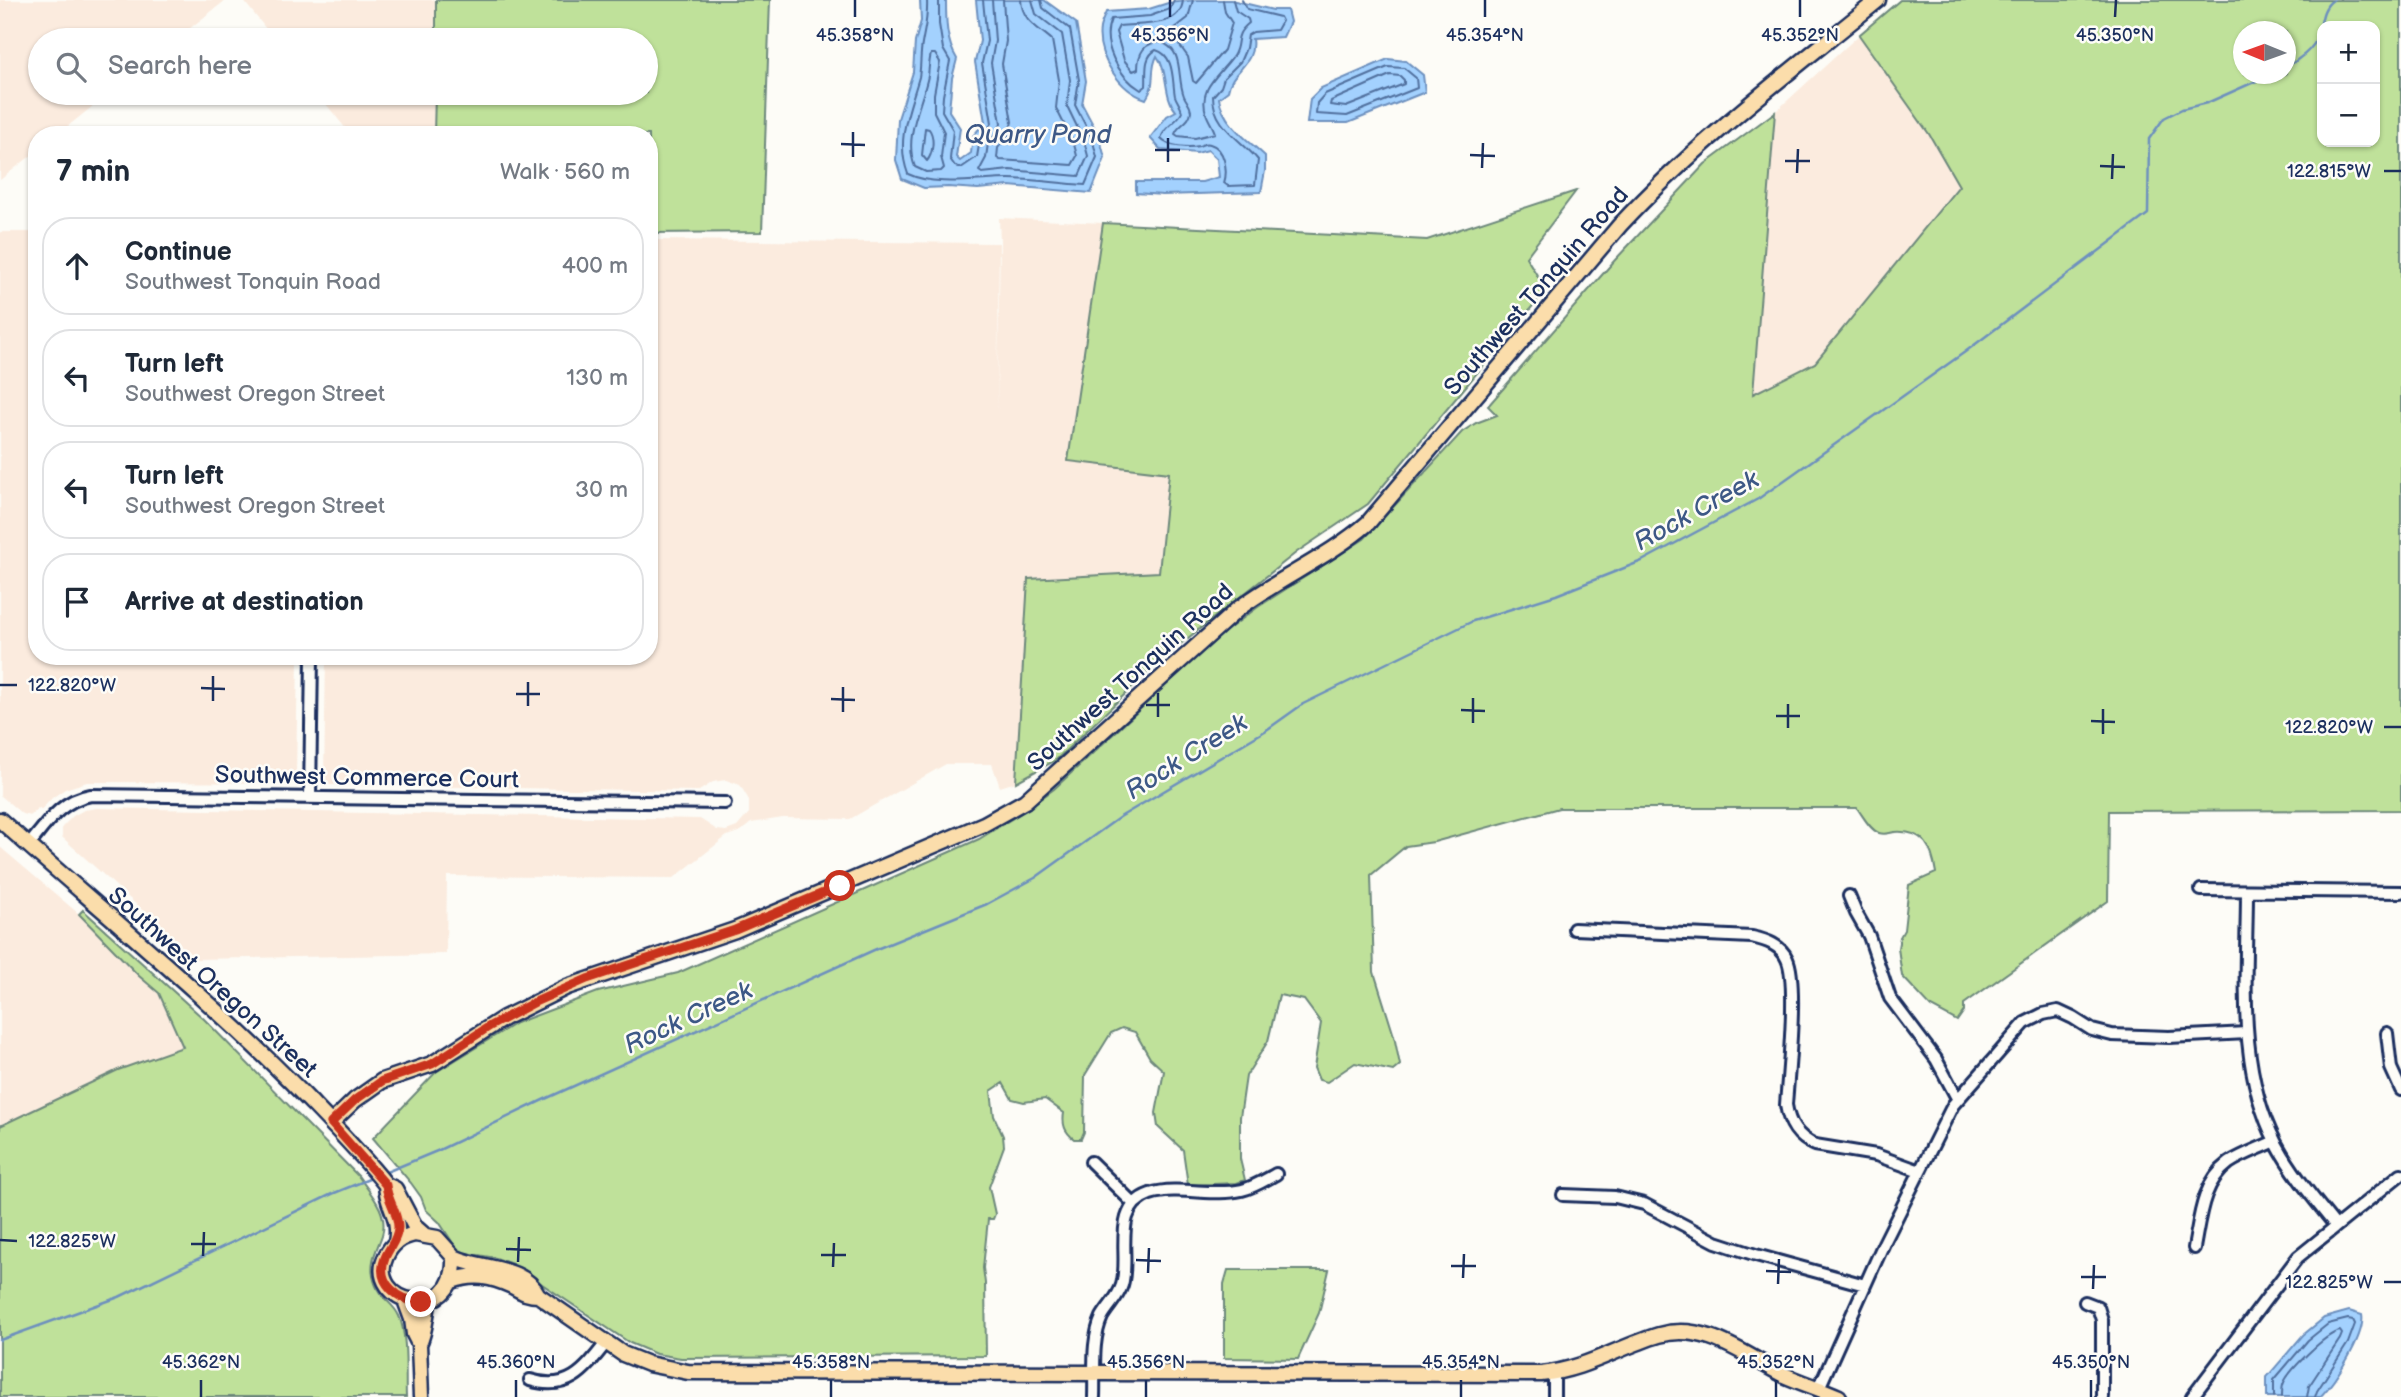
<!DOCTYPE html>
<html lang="en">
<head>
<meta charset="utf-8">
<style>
  body { margin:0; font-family:"Balsamiq Sans",sans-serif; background:#f2f2f3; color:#1f2937 }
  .controls { position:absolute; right:21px; top:21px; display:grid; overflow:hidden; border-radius:14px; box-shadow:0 2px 5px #0004 }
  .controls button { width:63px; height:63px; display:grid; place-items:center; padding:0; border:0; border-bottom:2px solid #e0e1e3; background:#fff; color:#1f2937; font:35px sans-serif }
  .compass { position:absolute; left:2233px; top:21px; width:63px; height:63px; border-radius:50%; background:#fff; box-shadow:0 2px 5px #0004; rotate:271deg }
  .stop { position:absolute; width:21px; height:21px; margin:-16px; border:5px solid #c8321e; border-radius:50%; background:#fff }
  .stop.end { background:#c8321e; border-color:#fff; box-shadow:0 2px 7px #0008 }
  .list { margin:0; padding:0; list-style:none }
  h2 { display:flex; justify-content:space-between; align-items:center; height:91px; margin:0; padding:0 28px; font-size:30px }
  h2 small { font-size:23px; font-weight:400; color:#747a83 }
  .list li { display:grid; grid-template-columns:46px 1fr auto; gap:21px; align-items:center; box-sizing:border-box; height:98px; margin:0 14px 14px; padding:0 14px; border:2px solid #e0e1e3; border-radius:28px }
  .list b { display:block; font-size:26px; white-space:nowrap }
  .list p { margin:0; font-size:23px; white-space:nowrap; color:#747a83 }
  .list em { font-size:23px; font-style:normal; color:#747a83 }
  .icon { flex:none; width:38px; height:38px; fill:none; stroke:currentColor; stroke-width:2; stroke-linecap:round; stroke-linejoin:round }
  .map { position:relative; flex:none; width:2401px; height:1397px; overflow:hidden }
  .search { position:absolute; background:#fff; box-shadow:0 2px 5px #0004; left:28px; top:28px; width:630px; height:77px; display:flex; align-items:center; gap:18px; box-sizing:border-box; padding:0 24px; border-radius:38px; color:#747a83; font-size:26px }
  .panel { position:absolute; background:#fff; box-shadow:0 2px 5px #0004; left:28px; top:126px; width:630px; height:539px; border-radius:28px }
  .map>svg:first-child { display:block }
  .built { fill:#fbebde }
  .green { fill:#bfe19a; stroke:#6d887c; stroke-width:2; fill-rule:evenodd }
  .water { fill:#a3d1fe; stroke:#6d90be; stroke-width:2 }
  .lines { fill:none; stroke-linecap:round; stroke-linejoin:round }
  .shore { stroke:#51709e; stroke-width:2 }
  .stream { stroke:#6d90be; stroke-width:2.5 }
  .minor-casing { stroke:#1b2f5e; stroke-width:16 }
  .major-casing { stroke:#1b2f5e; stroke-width:19 }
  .minor { stroke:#fdfcf7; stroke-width:10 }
  .major { stroke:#fbddab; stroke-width:14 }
  .route { stroke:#c8321e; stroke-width:9 }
  .ticks { fill:none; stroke:#1b2f5e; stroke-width:2.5 }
  .labels { text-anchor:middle; stroke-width:5; stroke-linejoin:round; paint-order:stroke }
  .street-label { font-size:24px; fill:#1b2f5e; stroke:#fdfcf7 }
  .water-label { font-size:26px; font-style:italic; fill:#3d5886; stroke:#fdfcf7 }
  .ticks-label { font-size:18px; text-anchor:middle; fill:#1b2f5e; stroke:#fdfcf7; stroke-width:5; stroke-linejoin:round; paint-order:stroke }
</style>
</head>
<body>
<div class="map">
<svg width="2401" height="1397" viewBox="0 0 2401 1397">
  <rect width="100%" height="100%" fill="#fdfcf7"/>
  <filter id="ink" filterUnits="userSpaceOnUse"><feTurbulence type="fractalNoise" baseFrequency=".0143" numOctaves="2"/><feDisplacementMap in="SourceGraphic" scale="14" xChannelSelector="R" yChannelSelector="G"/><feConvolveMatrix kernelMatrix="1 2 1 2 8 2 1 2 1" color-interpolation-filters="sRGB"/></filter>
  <g filter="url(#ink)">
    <path class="built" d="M0,0H226L175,40H40V93H109L57,135H37V151L0,180Z
      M243,0H436V40H275Z
      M1859,35L1929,134L1959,186L1815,363L1753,395L1775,112Z
      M317,93H435L434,135H351Z
      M999,218L1103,223L1068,460L1169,473L1159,573L1028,579L1016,782L1000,787L992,764H946L850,819L783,818L751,823L741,831L727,836L674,878L447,876L446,954L196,959L62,837V827L73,816L84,810L97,808L700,819L717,830L726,831L737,827L749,813V800L740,785L726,780L713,782L699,791L328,785L324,777L326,656H649V240L999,243L997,418L1000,242Z
      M0,232H37V656H298L296,777L293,783L87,782L65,789L52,798L41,810L39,808L30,816L22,814L0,795Z
      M0,847L79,914L139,976L159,993L183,1048L118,1070L0,1126Z"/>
    <path class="green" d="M436,0H770L762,232L649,233V135H434L435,93H646V40H436Z
      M1900,0H2401V810L2109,811L2108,901L1964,1004V1011L1957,1021L1931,1007L1902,976L1898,948L1900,937L1904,930L1909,885L1936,873C1932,848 1925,830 1895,832C1889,833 1885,835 1879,833C1870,830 1863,816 1857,808H1559L1434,842L1406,846L1371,875L1374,972L1394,1036L1400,1065L1393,1071L1355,1063L1327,1082L1319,1080L1314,1068L1321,1023L1304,1000L1279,995L1268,1041L1246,1076L1240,1117V1159L1245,1180L1237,1183L1188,1185L1183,1150L1158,1127L1156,1113L1164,1071L1150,1058L1135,1032L1122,1028L1111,1033L1085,1075L1084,1132L1081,1139H1074C1065,1132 1062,1125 1064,1113L1045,1099L1024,1102L1012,1099L1003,1083L991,1091L994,1116L1003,1136L1004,1146L989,1187L995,1214L993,1219H988L983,1268L985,1283L986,1356L681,1358L656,1354L630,1343L512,1264L496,1258L459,1252L439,1222L426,1210L421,1197L411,1183L373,1138L436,1072L516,1023L598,992L678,973L979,839L1021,813L1054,789L1218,637L1258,607L1364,539L1462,432L1476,423L1497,415L1488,406L1615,260L1705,164L1775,112L1753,394L1815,363L1959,186L1929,134L1859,35ZM2322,26H2375V142H2322ZM2244,32H2286V74H2244Z
      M1576,191L1526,257L1546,290L1368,504L1297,552L1164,657L1056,760L1016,782L1028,579L1159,572L1169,473L1068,461L1103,223L1427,240Z
      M83,910L204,1019L359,1177C371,1194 389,1213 382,1235C377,1250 370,1260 373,1276C378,1300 392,1300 399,1316C408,1336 405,1375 406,1397H0V1126L118,1070L183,1047L159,993L139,976L79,914Z
      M1228,1270H1329L1319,1313L1298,1359L1224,1358V1284Z"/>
    <path class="water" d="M920,0H946C946,21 946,41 957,59L952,78L949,111L960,128L956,157L960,161L971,153L973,136L985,122L975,62L980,41L976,0H1044L1076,23L1086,81L1082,104L1099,136L1105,158L1091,193L1009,186L978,189L948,187L924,188L902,179L896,160L898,119L913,72L915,42L921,21Z
      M1196,0H1231L1273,10H1287L1290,22L1283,37L1252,39C1256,65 1231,70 1228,91L1219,98C1223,124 1247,139 1265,156V171L1261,192L1163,195L1136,193V182H1202L1219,177L1217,159L1208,150L1197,153L1161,150L1150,138L1167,116L1176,111C1163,96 1169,73 1157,56C1149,71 1157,83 1146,99C1120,91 1096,56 1100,28C1101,23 1104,17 1106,12L1149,9L1168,3Z
      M1388,59L1406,61L1423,75L1425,92L1348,123H1307L1310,99L1321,88Z
      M2349,1311L2362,1315C2366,1335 2334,1383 2320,1397H2267V1377L2303,1335L2324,1318Z"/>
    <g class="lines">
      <path class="shore" d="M927,0C928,19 925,26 922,44C920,55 921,66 919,77C910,109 895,140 908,174C935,187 979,179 1009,179C1034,179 1060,184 1085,185L1097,157L1092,138L1075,105L1079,80L1070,29L1043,8L1041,0
        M939,0V24L943,49L950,61L943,96L942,111L953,130L950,159L955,166L961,168L977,157L980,139L992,123L982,63L987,41L983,0
        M992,0L995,41L991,63L1001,123L998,132L988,143L986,158L979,171L982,173L1010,170L1079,176L1088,156L1084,141L1067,106L1070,80L1062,34L1036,14L1032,0
        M1003,0L1006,41L1002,64L1012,122L1008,135L998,148L997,158L1000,160L1072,165L1077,156L1074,144L1056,108L1059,80L1052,40C1039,28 1022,21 1021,0
        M1174,0L1170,9L1150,16L1111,19C1100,44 1119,77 1141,90L1146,86C1147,73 1143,57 1156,50C1175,55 1172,81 1175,96C1177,102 1181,105 1182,112C1178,122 1164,126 1161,139C1168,147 1189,148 1199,146C1203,145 1206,142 1210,144C1225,148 1228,171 1224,183L1228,186L1255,185L1258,160C1241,139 1213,127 1213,96L1221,87L1224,78L1240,62L1246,48L1248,35L1253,32L1277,30L1282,21L1280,17L1247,9L1242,0
        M1183,0C1181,29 1140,23 1119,26L1116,32L1124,60L1133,71L1138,69C1138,54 1144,42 1161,42C1185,51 1176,76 1184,96C1186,101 1190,104 1191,111C1190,123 1178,124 1175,134L1178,136L1195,138L1215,133C1213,126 1208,120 1206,113C1198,87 1220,75 1233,56C1242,42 1232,37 1249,23L1248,19L1236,11L1233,0
        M1193,0L1188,18L1170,32L1188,57L1193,81L1196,83L1224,50L1232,23L1225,12L1223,0
        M931,54H935L940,62L934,94V112L944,132L941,157L944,168L941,171L926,172L915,167C903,137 922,105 928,76C929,68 929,61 931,54Z
        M1388,67L1404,68L1416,78L1417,88L1347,116L1316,114L1317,103L1325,94Z
        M1390,75L1400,76L1404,80V84L1346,107L1330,105L1331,101Z
        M925,128L929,129C935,137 933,154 927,161L922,155Z
        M2274,1397V1380L2308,1340L2328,1324L2348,1319L2353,1320L2355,1324L2348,1343L2317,1391L2315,1397
        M2282,1397C2282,1393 2282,1389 2283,1385C2286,1373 2326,1333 2340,1331L2342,1334L2340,1339L2309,1386L2307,1397"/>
      <path class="stream" d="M2286,67C2297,61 2314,49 2318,36C2322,23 2321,8 2333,0
        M384,1173L437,1151L543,1100L874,950L987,904L1035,878L1120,817L1265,731L1303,704L1473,621L1556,595L1642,561L1758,499L1965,352L2148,214L2149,139L2164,118L2182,109L2207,103L2272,74
        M0,1340L119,1297L332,1194L374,1177"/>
      <g class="minor-casing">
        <path id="minor" d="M310,798L312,656
          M29,845C47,823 61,800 91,795L725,803
          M2201,890L2401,892
          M2247,891C2247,974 2236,1066 2276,1143C2292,1173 2314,1199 2335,1225
          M1849,896L1856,913L1869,936L1890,998L1936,1059L1957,1098
          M1574,929L1752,937C1766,940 1781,945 1787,959C1798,982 1788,1075 1786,1105C1789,1124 1797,1137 1815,1145L1876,1155L1920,1171
          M2387,1033L2391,1068L2401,1090
          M1091,1162L1134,1204
          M1563,1195L1615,1197L1644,1204L1716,1242L1756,1255L1865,1285
          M2194,1248C2200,1217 2202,1183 2229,1163C2243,1154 2261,1148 2275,1141
          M2085,1302L2098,1307L2102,1320V1397
          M530,1380C568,1392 584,1371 606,1343
          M1819,1388L1884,1243L1953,1105L2025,1023L2043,1014L2058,1011L2073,1018L2092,1030L2112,1035L2169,1037L2247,1033
          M1094,1397C1095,1371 1091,1341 1102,1317C1108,1306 1118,1298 1122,1285C1131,1256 1110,1208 1150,1194C1179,1185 1212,1197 1242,1190C1254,1187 1265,1180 1276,1174
          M1554,1397V1373
          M2192,1397L2298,1257L2401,1174"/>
      </g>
      <g class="major-casing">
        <path id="major" d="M0,820C102,911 208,997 304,1095C332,1124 361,1153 386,1185L395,1189L415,1227L423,1234
          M331,1123L355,1100L382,1081L432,1064L504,1018L567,987L735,930L984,824L1025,801L1238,609C1279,578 1329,557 1368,523L1620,225C1698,141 1790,72 1878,0
          M386,1185C387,1209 401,1215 396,1242
          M415,1234L437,1238L454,1257C457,1328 364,1303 386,1256C392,1243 401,1237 415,1234Z
          M454,1257C480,1270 523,1265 538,1295L623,1354L648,1364L688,1372L1541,1374C1584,1370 1619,1347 1659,1335C1706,1322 1744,1355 1784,1375C1802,1383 1821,1389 1839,1397
          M452,1281C473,1273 491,1276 512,1286C522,1291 526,1295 538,1295
          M405,1300L412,1319L414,1334L419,1344L421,1397
          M419,1344C426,1330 425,1315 429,1300"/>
      </g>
      <use href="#minor" class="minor"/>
      <use href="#major" class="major"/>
    </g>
  </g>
  <g class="lines" filter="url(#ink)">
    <path class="route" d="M421,1302C399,1301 375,1283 385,1258C389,1247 397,1241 398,1228C399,1214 387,1200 386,1185L331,1123L355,1100L382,1081L432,1064L490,1026L535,1002L587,979L735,930L840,886"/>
  </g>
  <path class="ticks" d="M855,17V0M1170,17V0M1485,17V0M1800,17V0M2115,17L2116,0M841,144L865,145M1155,150H1180M1470,155L1495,156M853,157V132M1785,161H1810M1168,162V138M2100,166L2125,167M1482,168L1483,143M2384,171H2401M1797,173L1798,149M2112,179L2113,154M0,685H17M201,688L225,689M516,694H540M831,699L855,700M213,701V676M1146,705H1170M528,706V682M1461,710L1485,711M843,712V687M1776,716H1800M1158,717V693M2091,721L2115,722M1473,723V698M2384,727H2401M1788,728V704M2103,734V709M0,1240L17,1241M191,1244H216M506,1249L531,1250M821,1255H846M203,1256L204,1232M1136,1260L1161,1261M518,1262L519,1237M1451,1266H1476M833,1267L834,1243M1766,1271L1791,1272M1148,1273L1149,1248M2081,1277H2106M1463,1278L1464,1254M2384,1282H2401M1778,1284L1779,1259M2093,1289L2094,1265M201,1397V1380M516,1397V1380M831,1397V1380M1146,1397V1380M1461,1397V1380M1776,1397V1380M2091,1397V1380"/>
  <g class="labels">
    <g class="street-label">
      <text transform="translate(1536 291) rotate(-49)" y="8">Southwest Tonquin Road</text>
      <text transform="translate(1130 677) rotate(-42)" y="8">Southwest Tonquin Road</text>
      <text transform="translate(367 777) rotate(1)" y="8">Southwest Commerce Court</text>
      <text transform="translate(213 982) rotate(42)" y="8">Southwest Oregon Street</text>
    </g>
    <g class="water-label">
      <text x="1038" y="143">Quarry Pond</text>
      <text transform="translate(1696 510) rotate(-29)" y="9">Rock Creek</text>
      <text transform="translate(1186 756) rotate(-32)" y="9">Rock Creek</text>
      <text transform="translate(688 1017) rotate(-25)" y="9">Rock Creek</text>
    </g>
  </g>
  <g class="ticks-label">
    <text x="855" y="41">45.358°N</text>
    <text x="1170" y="41">45.356°N</text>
    <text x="1485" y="41">45.354°N</text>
    <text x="1800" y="41">45.352°N</text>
    <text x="2115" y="41">45.350°N</text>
    <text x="2329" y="177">122.815°W</text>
    <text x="72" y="691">122.820°W</text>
    <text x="2329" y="733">122.820°W</text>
    <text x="72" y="1247">122.825°W</text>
    <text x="2329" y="1288">122.825°W</text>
    <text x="201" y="1368">45.362°N</text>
    <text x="516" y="1368">45.360°N</text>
    <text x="831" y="1368">45.358°N</text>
    <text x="1146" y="1368">45.356°N</text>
    <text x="1461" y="1368">45.354°N</text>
    <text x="1776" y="1368">45.352°N</text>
    <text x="2091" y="1368">45.350°N</text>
  </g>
</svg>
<div class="controls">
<button>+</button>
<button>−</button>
</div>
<svg class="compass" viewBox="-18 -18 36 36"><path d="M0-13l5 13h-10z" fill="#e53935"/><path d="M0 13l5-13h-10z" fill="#747a83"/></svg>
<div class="stop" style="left:840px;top:886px"></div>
<div class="stop end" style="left:421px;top:1302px"></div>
<div class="search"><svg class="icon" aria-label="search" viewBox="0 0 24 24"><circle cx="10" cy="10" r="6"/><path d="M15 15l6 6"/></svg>Search here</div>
<section class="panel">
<h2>7 min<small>Walk · 560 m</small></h2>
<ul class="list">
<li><svg class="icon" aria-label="ahead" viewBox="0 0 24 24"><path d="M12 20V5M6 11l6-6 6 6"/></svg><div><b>Continue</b><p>Southwest Tonquin Road</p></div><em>400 m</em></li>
<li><svg class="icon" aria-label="left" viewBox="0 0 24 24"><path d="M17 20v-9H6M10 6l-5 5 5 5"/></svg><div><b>Turn left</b><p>Southwest Oregon Street</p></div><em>130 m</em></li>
<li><svg class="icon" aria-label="left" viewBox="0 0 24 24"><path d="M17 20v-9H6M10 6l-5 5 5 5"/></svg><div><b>Turn left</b><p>Southwest Oregon Street</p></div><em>30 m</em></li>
<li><svg class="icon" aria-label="arrive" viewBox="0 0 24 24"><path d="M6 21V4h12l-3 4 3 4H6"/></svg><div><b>Arrive at destination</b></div></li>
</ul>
</section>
</div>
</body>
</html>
